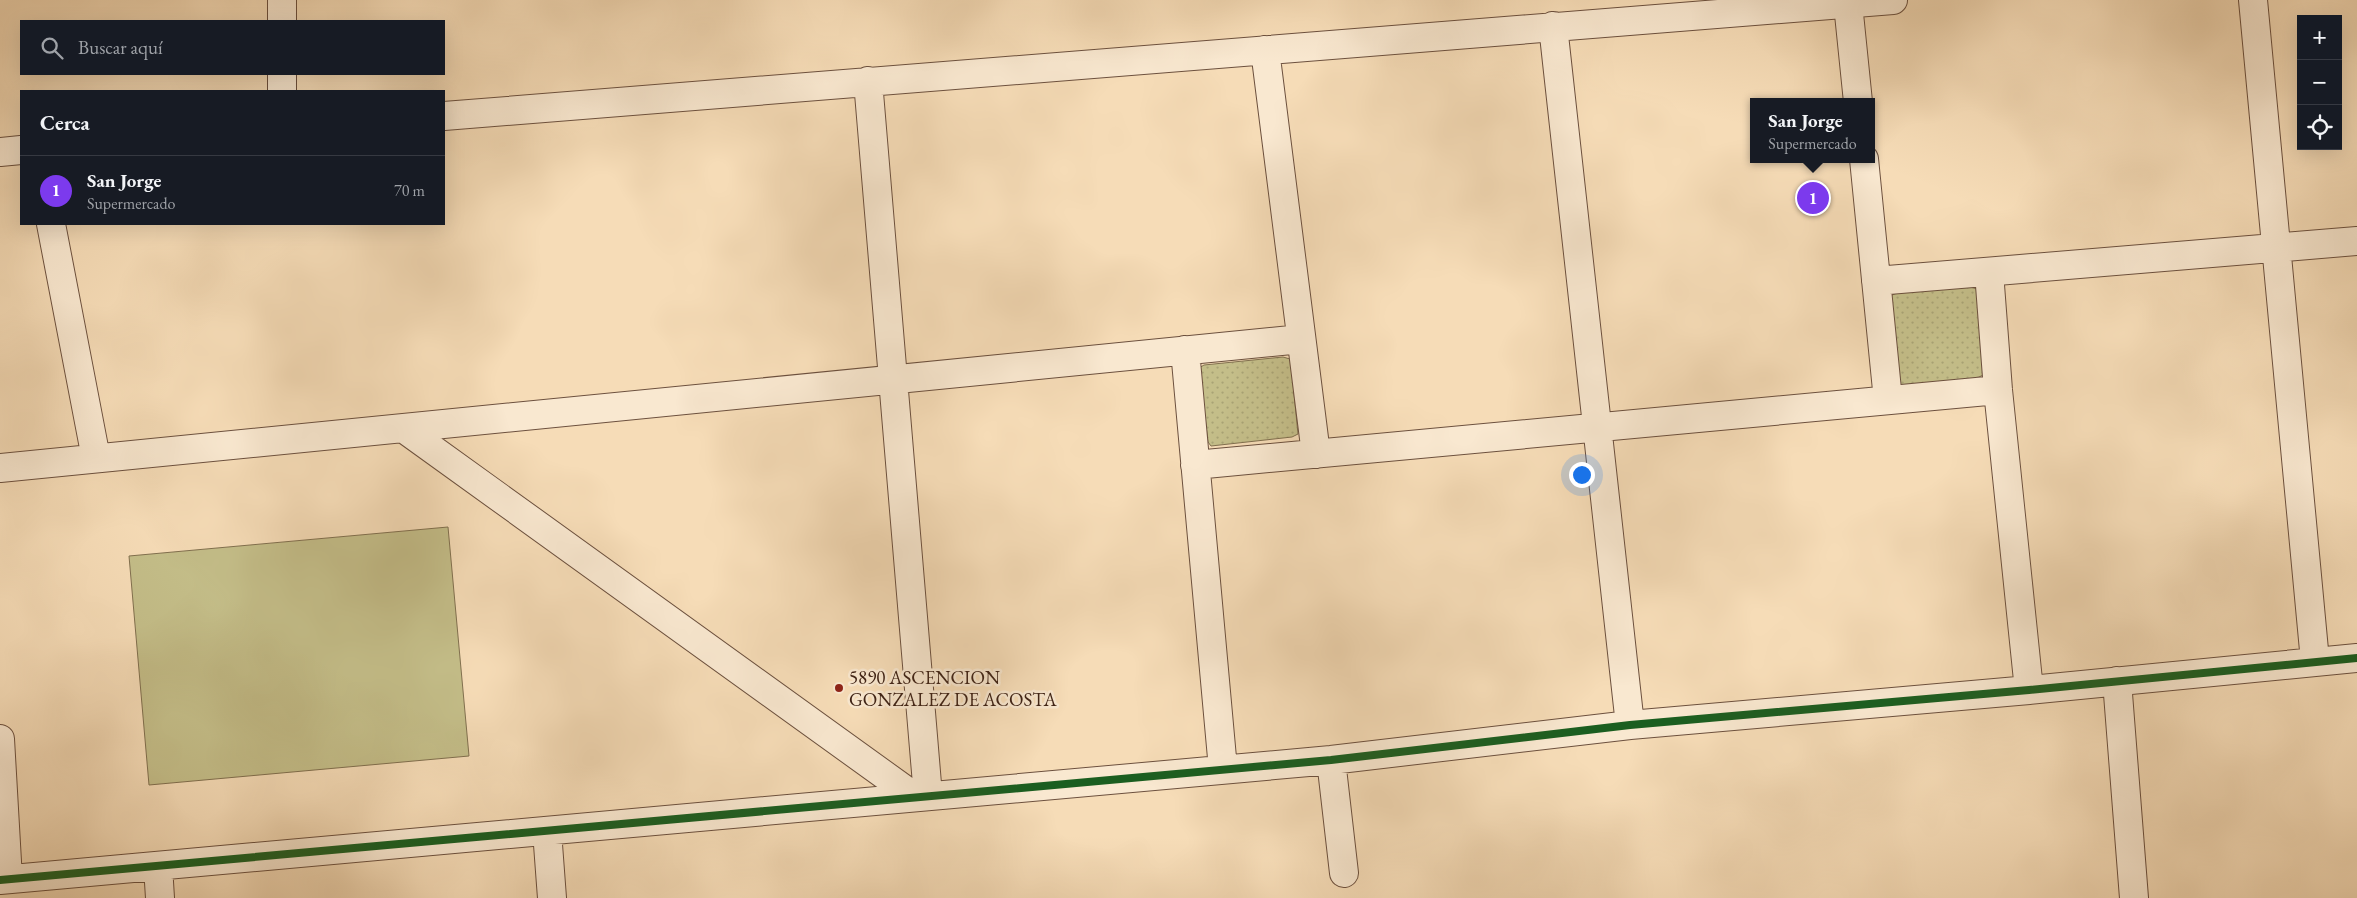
<!DOCTYPE html>
<html lang="es">
<head>
<meta charset="utf-8">
<style>
  body { margin:0; font-family:"EB Garamond",serif; background:#242831; color:#f1f3f6 }
  .controls { position:absolute; right:15px; top:15px; display:grid; overflow:hidden; border-radius:0px; box-shadow:0 5px 20px #0002 }
  .controls button { width:45px; height:45px; display:grid; place-items:center; padding:0; border:0; border-bottom:1px solid #363941; background:#171b24; color:#f1f3f6; font:25px sans-serif }
  .you { position:absolute; left:1581px; top:474px; width:18px; height:18px; margin:-12px; border:4px solid #fff; border-radius:50%; background:#1a73e8; box-shadow:0 0 0 8px #1a73e833 }
  .badge { display:grid; place-items:center; width:32px; height:32px; border-radius:50%; background:#7c3aed; color:#fff; font-size:16px; font-weight:700 }
  .pin { position:absolute; translate:-50% -50%; border:2px solid #fff; box-shadow:0 1px 5px #0006 }
  .popup { position:absolute; left:1750px; top:98px; width:125px; height:65px; box-sizing:border-box; display:grid; place-content:center; border-radius:0px; background:#171b24; filter:drop-shadow(0 1px 4px #0005); font-size:16px; white-space:nowrap; color:#9ea1a6 }
  .popup b { font-size:19px; color:#f1f3f6 }
  .popup::after { content:''; position:absolute; left:50%; top:100%; margin-left:-10px; border:10px solid transparent; border-top-color:#171b24 }
  .list { margin:0; padding:0; list-style:none }
  h2 { display:flex; justify-content:space-between; align-items:center; height:65px; margin:0; padding:0 20px; font-size:21px }
  h2 small { font-size:16px; font-weight:400; color:#9ea1a6 }
  .list li { display:grid; grid-template-columns:32px 1fr auto; gap:15px; align-items:center; box-sizing:border-box; height:70px; padding:0 20px; border-top:1px solid #363941 }
  .list b { display:block; font-size:19px; white-space:nowrap }
  .list p { margin:0; font-size:16px; white-space:nowrap; color:#9ea1a6 }
  .list em { font-size:16px; font-style:normal; color:#9ea1a6 }
  .icon { flex:none; width:28px; height:28px; fill:none; stroke:currentColor; stroke-width:2; stroke-linecap:round; stroke-linejoin:round }
  .map { position:relative; flex:none; width:2357px; height:898px; overflow:hidden }
  .search { position:absolute; background:#171b24; box-shadow:0 5px 20px #0002; left:20px; top:20px; width:425px; height:55px; display:flex; align-items:center; gap:12px; box-sizing:border-box; padding:0 18px; border-radius:0px; color:#9ea1a6; font-size:19px }
  .panel { position:absolute; background:#171b24; box-shadow:0 5px 20px #0002; left:20px; top:90px; width:425px; height:135px; border-radius:0px }
  .map>svg:first-child { display:block }
  .grass { fill:url(#grass-dots); stroke:#81704f }
  .park { fill:#c4be89; stroke:#81704f }
  .lines { fill:none; stroke-linecap:round; stroke-linejoin:round }
  .minor-casing { stroke:#6c503e; stroke-width:30 }
  .minor { stroke:#f9e8d0; stroke-width:28 }
  .cycleway-casing { stroke:#f9e8d0; stroke-width:11 }
  .cycleway { stroke:#1b5e20; stroke-width:8 }
  .poi-dot { fill:#8f2418; stroke:#f9e8d0; stroke-width:2 }
  .labels { text-anchor:middle; stroke-width:5; stroke-linejoin:round; paint-order:stroke }
  .poi-label { font-size:19px; fill:#3e2215; stroke:#f9e8d0; text-anchor:start }
</style>
</head>
<body>
<div class="map">
<svg width="2357" height="898" viewBox="0 0 2357 898">
  <defs>
    <pattern id="grass-dots" width="8" height="8" patternUnits="userSpaceOnUse" patternTransform="scale(1.25)"><rect width="8" height="8" fill="#c4be89"/><path d="M2 2h.1M6 6h.1" fill="none" stroke="#a9a375" stroke-width="1.8" stroke-linecap="round"/></pattern>
  </defs>
  <rect width="100%" height="100%" fill="#f6dcb7"/>
  <filter id="stains"><feTurbulence type="fractalNoise" baseFrequency=".004" numOctaves="4"/><feColorMatrix values="0 0 0 0 .2 0 0 0 0 .09 0 0 0 0 .02 0 0 0 .5 -.17"/></filter>
  <radialGradient id="worn" r=".72"><stop offset=".6" stop-color="#630" stop-opacity="0"/><stop offset="1" stop-color="#630" stop-opacity=".3"/></radialGradient>
  <path class="grass" d="M1970,287L1977,289L1983,375L1977,378L1904,386L1900,384L1890,296L1897,293Z
    M1283,357L1290,359L1291,363L1298,434L1292,437L1211,446L1208,442L1199,368L1204,365Z"/>
  <path class="park" d="M448,527L469,756L149,785L129,556Z"/>
  <g class="lines">
    <g class="minor-casing">
      <path id="minor" d="M282,0V21
        M2253,0L2315,661
        M1848,4L1858,102
        M1553,26L1630,725
        M1265,50L1316,454
        M282,74V91
        M868,81L928,796
        M444,116L1893,0
        M0,152L21,150
        M1864,159L1888,400
        M51,224L96,458
        M1989,272L1998,390L2029,690
        M1876,281L2357,241
        M1185,350L1223,769
        M403,428L915,797
        M1195,465L1998,390
        M0,468L1301,339
        M2117,681L2134,898
        M0,739L8,879
        M1331,760L1344,873
        M547,831L552,898
        M158,866L160,898
        M0,880L1331,760L1630,725L2029,690L2357,658"/>
    </g>
    <use href="#minor" class="minor"/>
    <g class="cycleway-casing">
      <path id="cycleway" d="M0,880L1331,760L1630,725L2029,690L2357,658"/>
    </g>
    <use href="#cycleway" class="cycleway"/>
  </g>
  <circle class="poi-dot" cx="839" cy="688" r="5"/>
  <g class="labels">
    <g class="poi-label">
      <text x="849" y="684">5890 ASCENCION<tspan x="849" dy="22">GONZALEZ DE ACOSTA</tspan></text>
    </g>
  </g>
  <rect width="100%" height="100%" filter="url(#stains)"/>
  <rect width="100%" height="100%" fill="url(#worn)"/>
</svg>
<div class="controls">
<button>+</button>
<button>−</button>
<button><svg class="icon" aria-label="locate" viewBox="0 0 24 24"><circle cx="12" cy="12" r="6"/><path d="M12 2v4M12 18v4M2 12h4M18 12h4"/></svg></button>
</div>
<div class="you"></div>
<div class="pin badge" style="left:1813px;top:198px">1</div>
<div class="popup"><b>San Jorge</b>Supermercado</div>
<div class="search"><svg class="icon" aria-label="search" viewBox="0 0 24 24"><circle cx="10" cy="10" r="6"/><path d="M15 15l6 6"/></svg>Buscar aquí</div>
<section class="panel">
<h2>Cerca<small></small></h2>
<ul class="list">
<li><span class="badge">1</span><div><b>San Jorge</b><p>Supermercado</p></div><em>70 m</em></li>
</ul>
</section>
</div>
</body>
</html>
